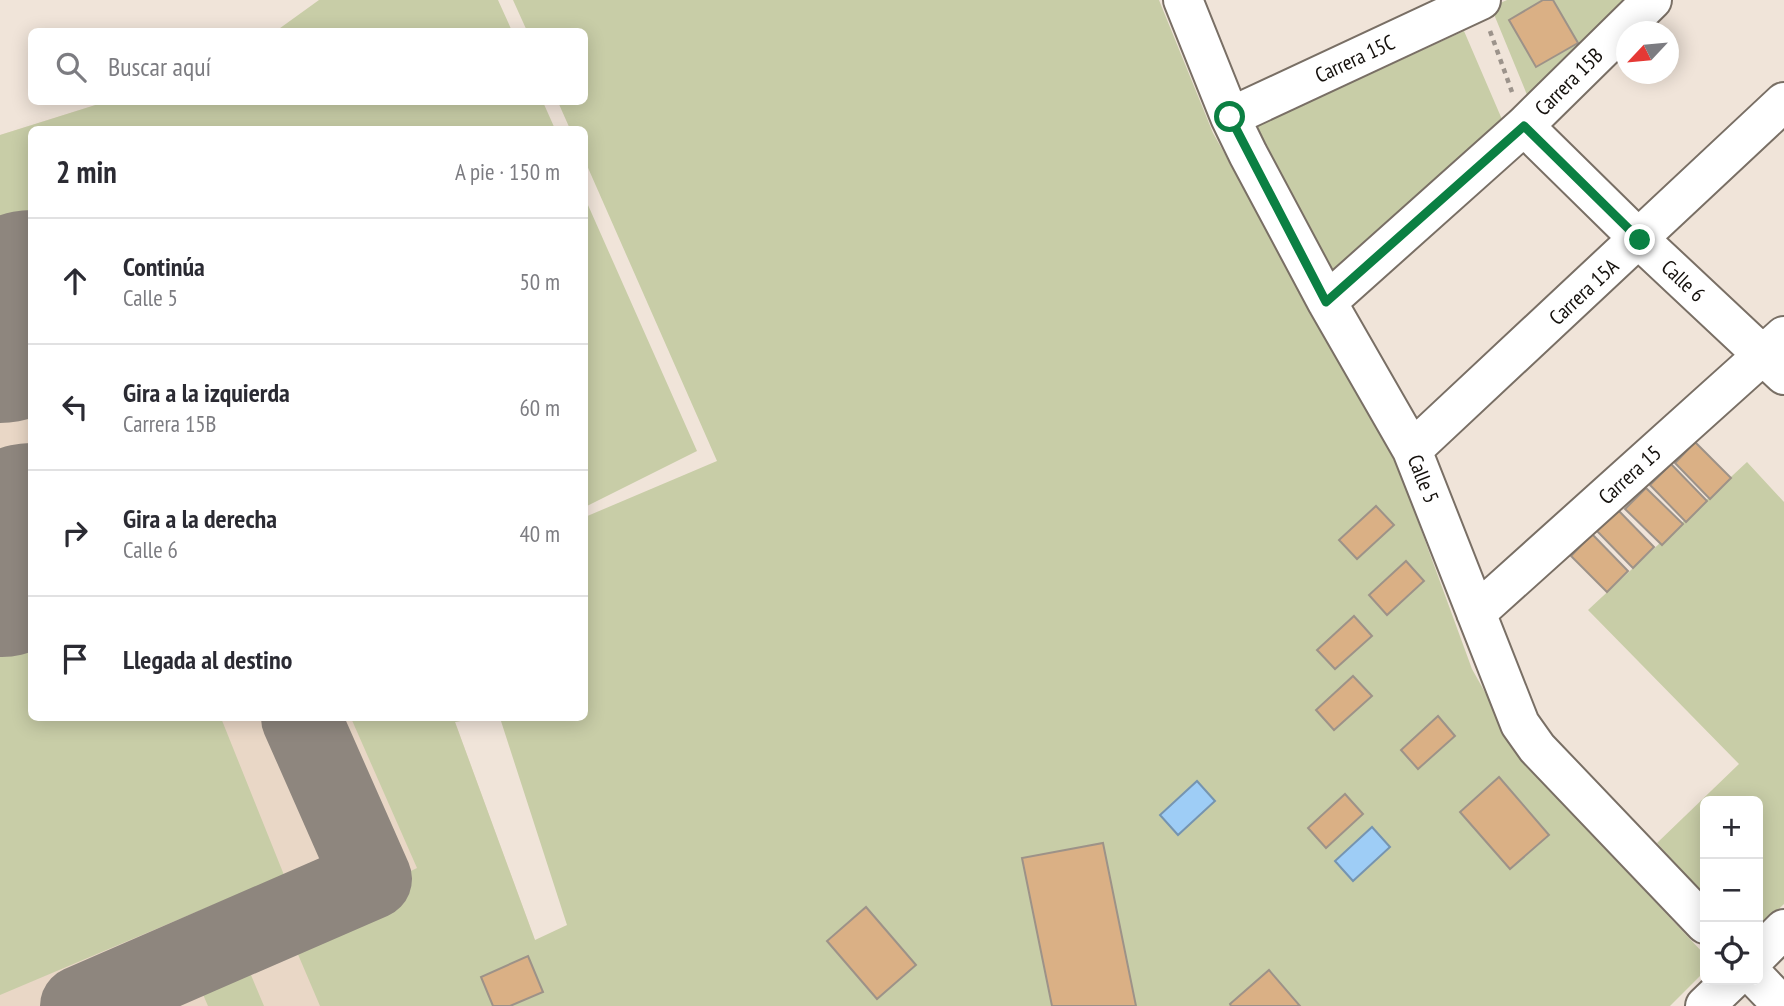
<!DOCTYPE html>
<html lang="es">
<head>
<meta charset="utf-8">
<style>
  body { margin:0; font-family:"PT Sans Narrow",sans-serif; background:#f2f2f3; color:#2b2b33 }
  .controls { position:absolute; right:21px; bottom:21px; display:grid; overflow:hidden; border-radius:10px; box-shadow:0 4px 18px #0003 }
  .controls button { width:63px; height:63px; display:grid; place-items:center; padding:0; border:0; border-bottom:2px solid #e1e1e2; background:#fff; color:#2b2b33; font:35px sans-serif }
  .compass { position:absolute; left:1616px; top:21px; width:63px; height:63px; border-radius:50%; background:#fff; box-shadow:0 4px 18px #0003; rotate:244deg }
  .stop { position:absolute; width:21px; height:21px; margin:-16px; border:5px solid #0b8043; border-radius:50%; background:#fff }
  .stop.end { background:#0b8043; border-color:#fff; box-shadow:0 2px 7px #0008 }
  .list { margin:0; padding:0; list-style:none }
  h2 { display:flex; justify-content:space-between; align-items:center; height:91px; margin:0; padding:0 28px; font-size:30px }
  h2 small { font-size:23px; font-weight:400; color:#7c7c81 }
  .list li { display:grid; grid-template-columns:46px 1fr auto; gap:21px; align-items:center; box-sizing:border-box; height:126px; padding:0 28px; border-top:2px solid #e1e1e2 }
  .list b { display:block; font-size:26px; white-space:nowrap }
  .list p { margin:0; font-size:23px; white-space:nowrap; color:#7c7c81 }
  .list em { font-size:23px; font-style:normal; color:#7c7c81 }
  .icon { flex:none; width:38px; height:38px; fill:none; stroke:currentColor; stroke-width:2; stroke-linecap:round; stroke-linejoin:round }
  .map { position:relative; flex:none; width:1784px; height:1006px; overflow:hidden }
  .search { position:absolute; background:#fff; box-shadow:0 4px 18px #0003; left:28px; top:28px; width:560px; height:77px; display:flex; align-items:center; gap:18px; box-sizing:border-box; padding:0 24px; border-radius:10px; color:#7c7c81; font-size:26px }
  .panel { position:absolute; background:#fff; box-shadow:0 4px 18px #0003; left:28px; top:126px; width:560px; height:595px; border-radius:10px }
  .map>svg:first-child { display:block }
  .built { fill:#e9d7c6 }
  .green { fill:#c8cda7 }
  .water { fill:#9ecdf6; stroke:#7594b0; stroke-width:2 }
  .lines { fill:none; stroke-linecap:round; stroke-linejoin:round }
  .taxiway { stroke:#8e867e; stroke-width:80 }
  .runway { stroke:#8e867e; stroke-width:200 }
  .building { fill:#dab085; stroke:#9d9288; stroke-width:2 }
  .minor-casing { stroke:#796f65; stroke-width:42 }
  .path { stroke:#9c938b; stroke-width:4.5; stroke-dasharray:5 5; stroke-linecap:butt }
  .minor { stroke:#fff; stroke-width:38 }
  .route { stroke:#0b8043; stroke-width:9 }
  .labels { text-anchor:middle; stroke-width:7; stroke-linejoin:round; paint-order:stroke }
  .street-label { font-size:21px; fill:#14100c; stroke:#fff }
</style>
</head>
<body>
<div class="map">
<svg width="1784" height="1006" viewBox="0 0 1784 1006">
  <rect width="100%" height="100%" fill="#f0e4d9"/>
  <path class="built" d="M105,102L32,130V718H477L455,722L535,940L432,1006H0V135Z"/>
  <path class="green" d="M319,0H498L512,31H276Z
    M513,0H1159L1213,133L1393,453L1472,669L1514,744L1559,800L1705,955V971L1670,1006H320L288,931L417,868L351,718H477L455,722L535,940L567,925L500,718H584L585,517L717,461L585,161L584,130L570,129L558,102H584V32L527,31Z
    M1507,0H1637L1530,102L1491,7Z
    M1464,31L1504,124L1331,272L1257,126Z
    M105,102H543L555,129L32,130L31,295L0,308V135Z
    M584,196L697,451L585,507H584Z
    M1747,462L1784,502V904L1758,929V801H1705V897L1657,843L1739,764L1588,610Z
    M31,560L32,718H221L284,875L0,995V574Z
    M243,956L264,1006H208L195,976Z"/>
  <path class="water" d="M1197,781L1215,801L1178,835L1160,815Z
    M1372,827L1390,847L1353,881L1335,861Z"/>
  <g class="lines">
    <path class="taxiway" d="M80,1006L372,879L301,718"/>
    <path class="runway" d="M0,323L32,310
      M0,557L32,543"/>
  </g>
  <path class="building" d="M1543,0H1553L1578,43L1536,67L1509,20Z
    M1695,442L1731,478L1710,499L1675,463Z
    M1671,464L1707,501L1686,522L1650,485Z
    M1646,488L1683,524L1662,545L1625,509Z
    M1376,506L1394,525L1357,559L1339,540Z
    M1618,510L1654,547L1633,568L1597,531Z
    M1592,534L1628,571L1607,592L1571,556Z
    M1406,561L1424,581L1387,615L1369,595Z
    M1354,616L1372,636L1335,669L1317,650Z
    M1353,676L1372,696L1334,730L1316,710Z
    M1438,716L1455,736L1418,769L1401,750Z
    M1499,777L1549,835L1510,869L1460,812Z
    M1345,794L1363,814L1326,848L1308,828Z
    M1103,843L1136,1006H1052L1022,858Z
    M866,907L916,965L877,999L827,941Z
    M528,956L543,992L510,1006H493L481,977Z
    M1269,970L1300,1006H1231L1230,1004Z"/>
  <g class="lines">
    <g class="minor-casing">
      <path id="minor" d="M1183,0L1230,117L1248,154L1327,302L1412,450L1520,724L1537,748L1705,924
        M1230,117L1481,0
        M1524,126L1640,240L1784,375
        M1327,302L1524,126L1652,0
        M1412,450L1784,102
        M1476,613L1784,336
        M1758,955L1784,929
        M1758,980L1783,1006
        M1705,1006L1732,980"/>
    </g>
    <path class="path" d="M1490,31L1512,92"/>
    <use href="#minor" class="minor"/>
  </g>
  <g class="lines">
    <path class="route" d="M1230,117L1326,302L1524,126L1640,240"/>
  </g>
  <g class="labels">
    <g class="street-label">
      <text transform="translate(1355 59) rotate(-25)" y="7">Carrera 15C</text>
      <text transform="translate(1569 82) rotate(-45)" y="7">Carrera 15B</text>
      <text transform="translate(1683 281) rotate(43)" y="7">Calle 6</text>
      <text transform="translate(1584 292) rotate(-43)" y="7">Carrera 15A</text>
      <text transform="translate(1630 475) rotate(-42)" y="7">Carrera 15</text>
      <text transform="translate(1423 479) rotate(68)" y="7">Calle 5</text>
    </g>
  </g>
</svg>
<div class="controls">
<button>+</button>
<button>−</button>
<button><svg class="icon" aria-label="locate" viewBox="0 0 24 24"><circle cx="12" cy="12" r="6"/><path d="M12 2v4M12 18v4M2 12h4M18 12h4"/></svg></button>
</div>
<svg class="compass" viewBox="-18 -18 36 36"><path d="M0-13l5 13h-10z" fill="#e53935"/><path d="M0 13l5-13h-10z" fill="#7c7c81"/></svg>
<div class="stop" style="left:1230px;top:117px"></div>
<div class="stop end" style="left:1640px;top:240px"></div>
<div class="search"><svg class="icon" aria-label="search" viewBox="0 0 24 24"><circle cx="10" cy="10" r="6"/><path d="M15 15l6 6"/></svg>Buscar aquí</div>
<section class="panel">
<h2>2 min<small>A pie · 150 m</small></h2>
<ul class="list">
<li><svg class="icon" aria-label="ahead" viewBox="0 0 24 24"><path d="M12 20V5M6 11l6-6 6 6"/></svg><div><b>Continúa</b><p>Calle 5</p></div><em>50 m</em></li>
<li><svg class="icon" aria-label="left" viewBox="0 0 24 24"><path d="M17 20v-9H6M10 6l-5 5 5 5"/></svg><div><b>Gira a la izquierda</b><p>Carrera 15B</p></div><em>60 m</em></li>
<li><svg class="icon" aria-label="right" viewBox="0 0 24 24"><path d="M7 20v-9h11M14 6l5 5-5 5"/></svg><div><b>Gira a la derecha</b><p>Calle 6</p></div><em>40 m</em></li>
<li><svg class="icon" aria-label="arrive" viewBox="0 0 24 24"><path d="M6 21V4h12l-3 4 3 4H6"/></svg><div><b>Llegada al destino</b></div></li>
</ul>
</section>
</div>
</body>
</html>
